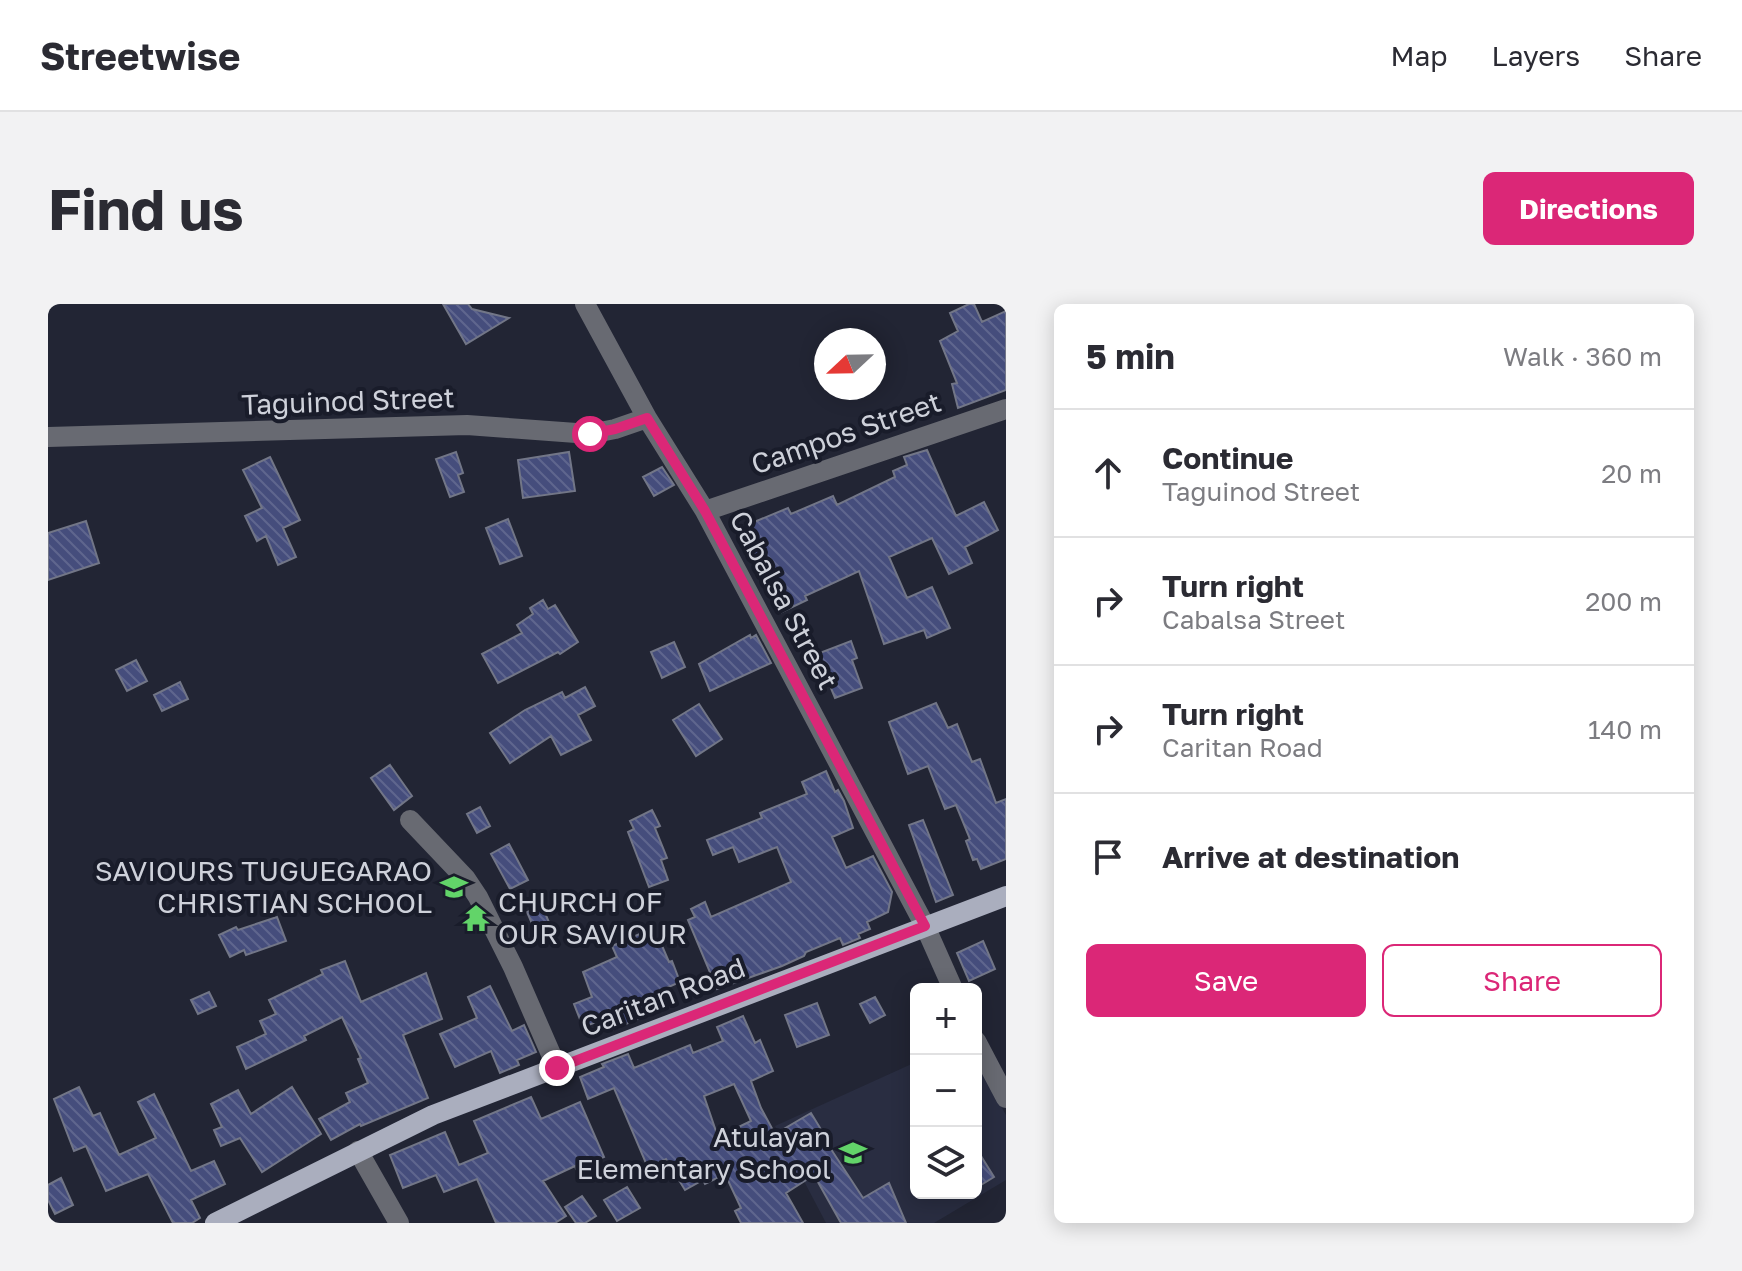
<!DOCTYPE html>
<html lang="en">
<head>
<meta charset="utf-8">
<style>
  body { margin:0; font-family:"Golos Text",sans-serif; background:#f2f2f3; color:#2b2b33 }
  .controls { position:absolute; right:24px; bottom:24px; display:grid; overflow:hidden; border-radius:12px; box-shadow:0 4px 20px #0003 }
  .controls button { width:72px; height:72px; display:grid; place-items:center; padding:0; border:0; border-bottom:2px solid #e1e1e2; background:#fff; color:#2b2b33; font:40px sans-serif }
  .compass { position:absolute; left:766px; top:24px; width:72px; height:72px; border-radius:50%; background:#fff; box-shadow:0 4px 20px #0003; rotate:248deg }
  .stop { position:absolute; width:24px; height:24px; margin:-18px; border:6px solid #db2777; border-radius:50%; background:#fff }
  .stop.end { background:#db2777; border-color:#fff; box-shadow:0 2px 8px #0008 }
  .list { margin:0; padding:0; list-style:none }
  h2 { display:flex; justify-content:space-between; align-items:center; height:104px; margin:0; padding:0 32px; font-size:34px }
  h2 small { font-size:26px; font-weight:400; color:#7c7c81 }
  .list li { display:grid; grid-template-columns:52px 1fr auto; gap:24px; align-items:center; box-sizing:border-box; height:128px; padding:0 32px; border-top:2px solid #e1e1e2 }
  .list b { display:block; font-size:30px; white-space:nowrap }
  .list p { margin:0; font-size:26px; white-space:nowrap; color:#7c7c81 }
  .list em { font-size:26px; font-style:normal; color:#7c7c81 }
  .actions { display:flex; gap:16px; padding:24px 32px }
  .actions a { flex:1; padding:18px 0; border:2px solid #db2777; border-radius:12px; text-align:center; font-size:28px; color:#db2777 }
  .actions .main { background:#db2777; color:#fff }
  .icon { flex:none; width:44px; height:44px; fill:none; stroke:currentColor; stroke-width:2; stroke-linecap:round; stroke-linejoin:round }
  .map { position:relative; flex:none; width:958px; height:919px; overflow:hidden; border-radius:12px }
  header { display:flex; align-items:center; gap:48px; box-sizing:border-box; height:112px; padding:0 40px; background:#fff; border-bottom:2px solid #e1e1e2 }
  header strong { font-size:38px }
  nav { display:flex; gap:44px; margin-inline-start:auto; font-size:28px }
  .intro { display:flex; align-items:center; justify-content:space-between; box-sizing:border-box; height:192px; padding:0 48px }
  h1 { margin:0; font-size:56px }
  .button { padding:20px 36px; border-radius:12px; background:#db2777; color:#fff; font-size:28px; font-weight:700 }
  main { display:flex; gap:48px; padding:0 48px }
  aside { flex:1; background:#fff; border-radius:12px; box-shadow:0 4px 20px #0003 }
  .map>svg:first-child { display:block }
  .built { fill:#292d41 }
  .building { fill:url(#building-back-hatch); stroke:#727687; stroke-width:2; fill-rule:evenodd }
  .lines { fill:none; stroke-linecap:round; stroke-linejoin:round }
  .minor { stroke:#686a72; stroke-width:20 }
  .major { stroke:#aaaebe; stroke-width:20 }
  .route { stroke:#db2777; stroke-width:10 }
  .labels { text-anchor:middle; stroke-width:8; stroke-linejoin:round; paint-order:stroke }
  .street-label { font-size:28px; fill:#ced1da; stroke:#191c2a }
  .poi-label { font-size:28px; fill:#ced1da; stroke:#191c2a; text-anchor:end }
</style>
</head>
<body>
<header>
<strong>Streetwise</strong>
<nav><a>Map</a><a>Layers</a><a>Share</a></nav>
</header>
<div class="intro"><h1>Find us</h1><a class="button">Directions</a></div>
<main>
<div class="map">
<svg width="958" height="919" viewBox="0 0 958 919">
  <defs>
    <pattern id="building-back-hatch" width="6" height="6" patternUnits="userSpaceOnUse" patternTransform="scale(2)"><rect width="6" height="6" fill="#454d7c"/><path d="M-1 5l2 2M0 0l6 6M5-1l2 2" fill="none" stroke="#5f668e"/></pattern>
  </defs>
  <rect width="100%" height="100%" fill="#222534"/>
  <path class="built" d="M868,758V889H928V758L958,811V876L886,919H778L727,822Z"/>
  <path class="building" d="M395,0H420L424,5L461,14L418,40Z
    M921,0H926L934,18L958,7V86L910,104L904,80L909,79L892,37L910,27L902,9Z
    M879,146L908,212L936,198L950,226L917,243L924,259L901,270L884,234L841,253L859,294L884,283L902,324L879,334L876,326L836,340L811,267L757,292L759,296L732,309L715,276L694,223L740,204L743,210L785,192L789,201L847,173L845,167L859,161L856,153Z
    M408,148L415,169L410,171L416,188L402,193L388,155Z
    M521,148L527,187L475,194L470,156Z
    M222,153L252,216L235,224L248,253L230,261L218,232L209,237L197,212L214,204L195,166Z
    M614,163L626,181L606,192L595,173Z
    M460,215L474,252L452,260L438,224Z
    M38,217L51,259L0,276V229Z
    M495,296L500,305L507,301L530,338L512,350L510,348L450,379L434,350L474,329L469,321L485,310L482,304Z
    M702,331L703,334L708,331L723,359L662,387L651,360Z
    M803,337L809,354L804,356L814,384L787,394L769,350Z
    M626,338L637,363L614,374L603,348Z
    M88,356L99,377L79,387L68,366Z
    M132,378L140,395L114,407L106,391Z
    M537,383L547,402L530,411L543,436L513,451L503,432L462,459L442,429L477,406L514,388L517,394Z
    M888,399L900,424L909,420L924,458L932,455L948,499L958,495V555L933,565L929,555L925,556L918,537L922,535L908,501L897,505L880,462L860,470L841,418Z
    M651,400L674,435L648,452L625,416Z
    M342,461L364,492L346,506L323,474Z
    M778,467L787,488L790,486L796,497L805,524L784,533L798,564L825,552L844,588L840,608L819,618L822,625L810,630L812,634L795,641L792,634L758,648L756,652L734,662L669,685L640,616L647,613L643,605L657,598L663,613L743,578L729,543L691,558L685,543L665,551L659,536L714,514L712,509L759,490L754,478Z
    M432,503L442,522L429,529L419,510Z
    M604,506L612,522L607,524L619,554L613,556L620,576L601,583L580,528L586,525L582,517Z
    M875,516L905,591L888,598L861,521Z
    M461,540L480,576L462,585L443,550Z
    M494,602L506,630L491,636L479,608Z
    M229,613L238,637L198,651L196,646L182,653L171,631L188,623L190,626Z
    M603,625L609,638L612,637L621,658L624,657L632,678L609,688L613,697L590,707L592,714L564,726L559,714L535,723L526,700L544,693L535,668L569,653L564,642Z
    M935,637L947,665L921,677L909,649Z
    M297,657L313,698L378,669L394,715L355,731L380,794L313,822L312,820L283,836L271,815L302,798L298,789L320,779L310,755L313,754L294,713L256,732L258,736L198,765L189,743L218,730L212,717L228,710L221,696L275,670L273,666Z
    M442,682L464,727L476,721L488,748L469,756L471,761L452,769L443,747L407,763L392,730L429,714L420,693Z
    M161,688L168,702L150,710L143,696Z
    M827,693L837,711L822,719L812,700Z
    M769,699L781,731L749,743L737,711Z
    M695,712L707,739L712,736L725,767L703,777L713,804L727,830L763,809L777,832L775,833L815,894L841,879L858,919H793L766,871L738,889L755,919H693L687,907L693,904L677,870L657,880L655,876L637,886L618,855L600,864L566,784L540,795L532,773L556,763L554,760L580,750L586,764L642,741L645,749L675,737L669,723ZM686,780L703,817L670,833L656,792Z
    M31,783L45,812L52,809L71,851L108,834L90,798L106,790L143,867L166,857L177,880L143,896L152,914L144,919H125L100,870L58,887L38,842L26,847L6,795Z
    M244,783L273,830L214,868L192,834L173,842L166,826L174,823L163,800L190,786L203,810Z
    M483,793L493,815L532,798L556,853L528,865L527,862L495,877L518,912L507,919H448L429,875L396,888L388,871L355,884L342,851L397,828L411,861L440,849L426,817Z
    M928,844L946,873L928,884Z
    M13,874L25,901L7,910L0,896V881Z
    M579,883L592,904L569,917L556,896Z
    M534,892L548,912L537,919H528L517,903Z"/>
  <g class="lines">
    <path class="minor" d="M537,0L599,114L657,207L877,622L905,685
      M0,133L419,121L542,130L567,125L599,114
      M657,207L958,105
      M362,516L418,575L430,593L465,663L509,764
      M928,737L958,794
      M310,847L351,919"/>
    <path class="major" d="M167,919L385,811L958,592"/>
  </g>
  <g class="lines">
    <path class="route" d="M509,764L877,622L657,207L599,114L567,125L542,130"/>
  </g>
  <defs>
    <g id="school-bare" transform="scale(2.16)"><path d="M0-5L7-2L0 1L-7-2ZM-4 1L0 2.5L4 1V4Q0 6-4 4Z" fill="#62d469" stroke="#191c2a" stroke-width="2.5" paint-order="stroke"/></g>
    <g id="temple-bare" transform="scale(2.16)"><path d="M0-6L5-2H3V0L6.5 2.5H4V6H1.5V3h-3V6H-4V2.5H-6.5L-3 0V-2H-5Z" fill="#62d469" stroke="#191c2a" stroke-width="2.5" paint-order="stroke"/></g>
  </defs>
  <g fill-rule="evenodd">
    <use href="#school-bare" x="406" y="583"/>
    <use href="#temple-bare" x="428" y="614"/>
    <use href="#school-bare" x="805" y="849"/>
  </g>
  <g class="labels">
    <g class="street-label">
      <text transform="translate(300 97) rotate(-2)" y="10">Taguinod Street</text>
      <text transform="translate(798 129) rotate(-19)" y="10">Campos Street</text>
      <text transform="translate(736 296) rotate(62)" y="10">Cabalsa Street</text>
      <text transform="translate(615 693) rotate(-21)" y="10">Caritan Road</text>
    </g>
    <g class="poi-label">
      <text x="384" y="577">SAVIOURS TUGUEGARAO<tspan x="384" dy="32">CHRISTIAN SCHOOL</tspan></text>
      <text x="450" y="608" text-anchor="start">CHURCH OF<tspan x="450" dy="32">OUR SAVIOUR</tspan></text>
      <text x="783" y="843">Atulayan<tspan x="783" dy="32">Elementary School</tspan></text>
    </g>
  </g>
</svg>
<div class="controls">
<button>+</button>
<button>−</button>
<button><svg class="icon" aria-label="layers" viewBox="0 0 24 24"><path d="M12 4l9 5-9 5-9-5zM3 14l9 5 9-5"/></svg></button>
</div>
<svg class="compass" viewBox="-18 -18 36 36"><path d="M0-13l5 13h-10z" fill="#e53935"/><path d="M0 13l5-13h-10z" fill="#7c7c81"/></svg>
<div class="stop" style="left:542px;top:130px"></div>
<div class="stop end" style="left:509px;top:764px"></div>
</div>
<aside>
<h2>5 min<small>Walk · 360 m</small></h2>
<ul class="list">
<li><svg class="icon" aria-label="ahead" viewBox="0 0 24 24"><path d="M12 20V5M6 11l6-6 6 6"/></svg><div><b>Continue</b><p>Taguinod Street</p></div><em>20 m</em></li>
<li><svg class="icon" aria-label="right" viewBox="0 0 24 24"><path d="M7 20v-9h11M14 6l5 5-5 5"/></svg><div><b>Turn right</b><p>Cabalsa Street</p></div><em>200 m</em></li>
<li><svg class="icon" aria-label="right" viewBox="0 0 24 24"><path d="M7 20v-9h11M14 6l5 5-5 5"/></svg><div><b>Turn right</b><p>Caritan Road</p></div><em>140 m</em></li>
<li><svg class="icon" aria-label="arrive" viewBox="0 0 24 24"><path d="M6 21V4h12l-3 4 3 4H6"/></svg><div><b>Arrive at destination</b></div></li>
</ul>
<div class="actions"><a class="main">Save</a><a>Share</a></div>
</aside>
</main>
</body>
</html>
